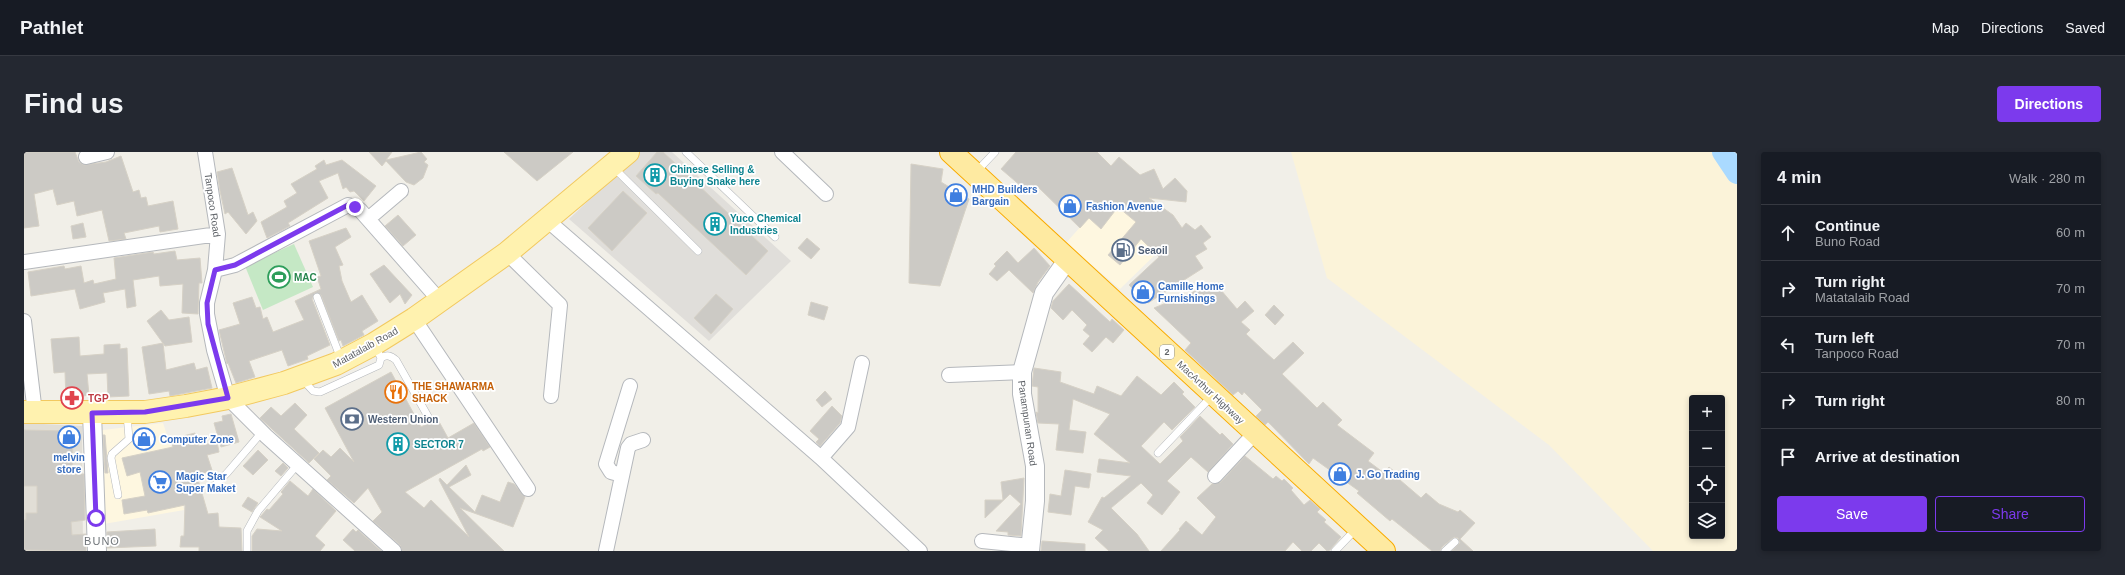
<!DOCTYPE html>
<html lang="en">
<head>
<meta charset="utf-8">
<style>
  body { margin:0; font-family:Arial,sans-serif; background:#242831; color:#f1f3f6 }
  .controls { position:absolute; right:12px; bottom:12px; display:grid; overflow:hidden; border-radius:4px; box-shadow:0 2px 6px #0003 }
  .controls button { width:36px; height:36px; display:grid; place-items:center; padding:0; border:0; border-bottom:1px solid #363941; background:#171b24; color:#f1f3f6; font:20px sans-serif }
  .stop { position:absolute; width:12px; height:12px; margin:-9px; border:3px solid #7c3aed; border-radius:50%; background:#fff }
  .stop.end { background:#7c3aed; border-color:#fff; box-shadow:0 1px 4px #0008 }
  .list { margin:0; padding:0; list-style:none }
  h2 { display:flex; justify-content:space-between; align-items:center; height:52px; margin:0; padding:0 16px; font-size:17px }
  h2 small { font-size:13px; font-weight:400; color:#9ea1a6 }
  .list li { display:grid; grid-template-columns:26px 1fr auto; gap:12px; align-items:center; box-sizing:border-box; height:56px; padding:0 16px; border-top:1px solid #363941 }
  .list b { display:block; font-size:15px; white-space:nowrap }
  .list p { margin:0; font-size:13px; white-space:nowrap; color:#9ea1a6 }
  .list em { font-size:13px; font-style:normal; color:#9ea1a6 }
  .actions { display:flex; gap:8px; padding:12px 16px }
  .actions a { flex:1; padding:9px 0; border:1px solid #7c3aed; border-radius:4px; text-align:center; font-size:14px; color:#7c3aed }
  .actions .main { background:#7c3aed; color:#fff }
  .icon { flex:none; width:22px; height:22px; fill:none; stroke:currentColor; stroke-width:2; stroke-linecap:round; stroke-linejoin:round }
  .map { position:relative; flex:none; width:1713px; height:399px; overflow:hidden; border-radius:4px }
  header { display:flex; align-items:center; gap:24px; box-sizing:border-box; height:56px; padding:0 20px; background:#171b24; border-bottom:1px solid #363941 }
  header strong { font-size:19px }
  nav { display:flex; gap:22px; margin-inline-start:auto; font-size:14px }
  .intro { display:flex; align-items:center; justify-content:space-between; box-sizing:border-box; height:96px; padding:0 24px }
  h1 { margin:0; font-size:28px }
  .button { padding:10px 18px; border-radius:4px; background:#7c3aed; color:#fff; font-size:14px; font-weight:700 }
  main { display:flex; gap:24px; padding:0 24px }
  aside { flex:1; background:#171b24; border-radius:4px; box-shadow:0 2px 6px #0003 }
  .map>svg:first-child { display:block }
  .commercial { fill:#fef7e0 }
  .industrial { fill:#e0deda }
  .education { fill:#e1ded6 }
  .green { fill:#c5e8c5 }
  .sand { fill:#fbf3d9; fill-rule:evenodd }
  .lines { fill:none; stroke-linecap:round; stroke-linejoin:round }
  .river { stroke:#aadaff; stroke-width:22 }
  .building { fill:#cccac5; stroke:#d6d1c6 }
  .service-casing { stroke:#b5b8bc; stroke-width:8 }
  .minor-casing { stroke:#b5b8bc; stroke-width:16 }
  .tertiary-casing { stroke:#b5b8bc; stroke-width:20 }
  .primary-casing { stroke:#f2c960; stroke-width:24 }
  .trunk-casing { stroke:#f9ab00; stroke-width:24 }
  .service { stroke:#fff; stroke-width:7 }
  .minor { stroke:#fff; stroke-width:14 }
  .tertiary { stroke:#fff; stroke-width:18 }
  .primary { stroke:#fff2af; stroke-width:22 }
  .trunk { stroke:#feeaa1; stroke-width:22 }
  .route { stroke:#7c3aed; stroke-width:5 }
  .labels { text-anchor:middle; stroke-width:3.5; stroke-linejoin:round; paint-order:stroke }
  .shield { fill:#fff; stroke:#8f9295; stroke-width:1 }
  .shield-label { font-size:9px; font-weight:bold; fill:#5f6368 }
  .culture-label { font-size:10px; font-weight:bold; fill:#0d838f; stroke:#fff; text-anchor:start }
  .shop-label { font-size:10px; font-weight:bold; fill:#366cbe; stroke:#fff; text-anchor:start }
  .street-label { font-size:10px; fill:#5f6368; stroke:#fff }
  .service-label { font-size:10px; font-weight:bold; fill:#4e5e75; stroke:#fff; text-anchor:start }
  .leisure-label { font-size:10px; font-weight:bold; fill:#27864d; stroke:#fff; text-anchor:start }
  .food-label { font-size:10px; font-weight:bold; fill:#c56008; stroke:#fff; text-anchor:start }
  .health-label { font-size:10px; font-weight:bold; fill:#be3a42; stroke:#fff; text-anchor:start }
  .neighbourhood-label { font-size:11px; letter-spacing:1px; fill:#70757a; stroke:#fff }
</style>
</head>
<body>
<header>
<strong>Pathlet</strong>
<nav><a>Map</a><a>Directions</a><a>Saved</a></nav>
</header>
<div class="intro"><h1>Find us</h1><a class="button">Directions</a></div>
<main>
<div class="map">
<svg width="1713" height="399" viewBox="0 0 1713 399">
  <rect width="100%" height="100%" fill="#f1efe8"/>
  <path class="commercial" d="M1098,28L1139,95L1096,137L1042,91Z
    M139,271L147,295L160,358L74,373L70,279Z"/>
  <path class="industrial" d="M616,0H648L767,109L685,189L545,67Z"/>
  <path class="education" d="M0,271L58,274L59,399H0Z"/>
  <path class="green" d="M270,92L289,135L239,158L221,114Z"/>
  <path class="sand" d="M1267,0H1713V399H1629L1525,293L1303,126ZM1668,246H1698V384H1668Z"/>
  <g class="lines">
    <path class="river" d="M1699,0L1713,21"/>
  </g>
  <path class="building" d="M0,0H51L55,10L60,13L82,10L97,4L109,40L115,38L117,46L122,45L124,54L149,49L154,77L136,80L135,74L100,81L102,87L85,89L78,58L53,64L50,49L33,53L29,37L10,42L15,74L0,76Z
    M345,0H368L362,8L397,0L403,7L400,10L404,13L399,26L390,33L382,30L362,9L358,14Z
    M480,0H549L513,29Z
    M633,0H639L651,11L744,99L722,123L634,41L632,42L612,24Z
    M992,0H1073L1087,14L1095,5L1116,23L1130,17L1139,37L1151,26L1163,39L1162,50L1125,46L1149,63L1158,76L1162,71L1171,78L1177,73L1187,85L1179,91L1183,97L1171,104L1179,116L1124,151L1105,133L1135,105L1117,87L1096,113L1084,103L1112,70L1094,55L1077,77L1065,66L1056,76L1012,33L1005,41L977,17Z
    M300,8L302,13L318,8L352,34L340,49L330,39L326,40L322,35L319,37L314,21L295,29L304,46L264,71L266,74L243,86L237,70L263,55L260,49L273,41L267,32L293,17L291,14Z
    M887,12L919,17L917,30L945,47L916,134L885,131Z
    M208,16L224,63L229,60L233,69L222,82L204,60L201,62L196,39L193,20Z
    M599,39L623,61L588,99L564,76Z
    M374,63L392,83L379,94L361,74Z
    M59,71L62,85L49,87L47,74Z
    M322,76L327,85L311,95L319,113L315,114L318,129L327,150L338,143L354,169L338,179L340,183L319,194L317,188L315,189L297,143L291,141L288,147L306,193L283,204L284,207L264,214L258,198L225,209L231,225L212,231L204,211L203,212L195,178L216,172L209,151L228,145L232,156L236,155L239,167L243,165L249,180L280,168L271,149L297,137L293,125L297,124L285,89Z
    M783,86L796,97L787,107L774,96Z
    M1010,96L1026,114L1014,130L1009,141L985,118L973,129L965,122L972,114L970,112L983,99L994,111Z
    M151,99L153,108L176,106L178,131H175L174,162L158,161L159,132L136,134L135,124L109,128L112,154L103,156L101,137L79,141L81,150L56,157L51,137L7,144L4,120L40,114L41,117L57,114L60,131L69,128L70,132L92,127L90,106L129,100L130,102Z
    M360,113L388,143L381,152L376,142L366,151L346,122Z
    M1191,131L1213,157L1221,149L1230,159L1217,170L1226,178L1222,182L1240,199L1250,208L1269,190L1280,201L1258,222L1293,256L1299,250L1318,268L1313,273L1350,301L1344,309L1360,321L1365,315L1378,326L1376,328L1397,346L1402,341L1415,352L1434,360L1436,358L1451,371L1436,387L1449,399H1428L1436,391L1434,386L1430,385L1418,395L1416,399H1408L1368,367L1366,369L1333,341L1335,339L1289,306L1285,312L1244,270L1241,273L1232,264L1238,258L1220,240L1218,243L1214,239L1209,243L1161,198L1167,191L1130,156Z
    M1045,132L1086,170L1088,167L1100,178L1089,191L1082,185L1068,200L1059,192L1066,184L1059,178L1063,173L1048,158L1039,168L1027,156L1029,149Z
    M692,142L709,157L687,182L670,166Z
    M787,150L804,155L800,168L784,163Z
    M1250,153L1260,163L1251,173L1241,163Z
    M137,158L145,168L165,165L168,190L141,194L123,169Z
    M55,185L56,204L80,202V193L96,192V197L103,196L105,244L84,245L83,221L63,222L65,243L53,245V247L42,248L41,220L30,221L27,187Z
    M139,191L142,218L170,211L172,218L183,215L188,236L146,244L145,239L125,242L118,195Z
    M1010,216L1037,220L1036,230L1070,242L1073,234L1097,244L1113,224L1137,243L1150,230L1160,240L1158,242L1171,255L1148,278L1140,270L1117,294L1136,312L1159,289L1156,285L1176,264L1196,283L1198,281L1209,292L1184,320L1167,305L1143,329L1156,340L1138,363L1123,351L1129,343L1117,331L1087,356L1113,382L1125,399H1085L1071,386L1079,378L1064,370L1078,345L1080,346L1107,324L1073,320L1075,307L1106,311L1070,282L1086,262L1049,247L1045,278L1062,280L1059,301L1032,298L1035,272L1014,271L1012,260L1014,261V235L1008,234Z
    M367,220L397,275L403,272H408L413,266L424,286L450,271L466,295L459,299L458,297L381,340L400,356L407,348L445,385L415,328L416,326L423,333L442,313L447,323L425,335L451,360L458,343L476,350L484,330L490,332L501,345L489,375L436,356L480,399H378L376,393L349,369L358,360L344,336L330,351L303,328L307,324L290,307L299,298L307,305L316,296L330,310L301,256Z
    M801,239L808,247L798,255L792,248Z
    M271,251L283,263L270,277L295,301L285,311L236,266L247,255L257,264Z
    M808,254L818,264L816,271L796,294L792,290L795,287L786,279Z
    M207,262L215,290L197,295L190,271L199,269L198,264Z
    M0,278L44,279V288H49L48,322H60L61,368L47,370L48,383L62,382V399L0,398V368H2V361H13V334H0Z
    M171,281L175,294L193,290L195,300L183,303L188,318L173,324L184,362L194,361L195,375L217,376L218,399H175V395H156L157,384H160L161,353L124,361L123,358L100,362L98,348L121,344L116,320L103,324L98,306L149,295L148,292L156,290L155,285Z
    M79,283H81L84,321H81Z
    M234,298L244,308L229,323L219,314Z
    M1221,304L1249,327L1252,324L1258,329L1260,327L1269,336L1267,338L1280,353L1286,348L1296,357L1293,360L1302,368L1300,370L1317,385L1306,398L1303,399L1295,391L1287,399H1278L1269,390L1261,399H1137L1156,378L1155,377L1162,369L1178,383L1192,365L1173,346L1188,332L1197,330Z
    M259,311L264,316L257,324L251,319Z
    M1041,318L1067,322L1065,336L1051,334L1047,363L1024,360L1026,342L1037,344Z
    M1000,326L997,384L984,383V380L972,379L997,352L986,342L961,366V348H979L977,330Z
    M266,329L284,344L289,337L312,359L291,384L301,393L296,399H228V384L233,377L258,379L236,365L243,357L245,358L259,342L257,340Z
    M224,345L234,351L228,360L218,354Z
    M131,377L132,394L83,396V380Z
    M329,377L332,380L334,378L357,399H331L319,388Z
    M1018,389L1061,392V399H1017Z"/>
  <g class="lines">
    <g class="service-casing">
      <path id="service" d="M662,0L751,85
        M589,15L674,99
        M952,20L971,0
        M293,145L317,207
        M357,206C363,202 367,204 372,208L406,268
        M278,227L289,239L296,240L355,213L357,206L351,194
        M1134,301L1188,244
        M187,337L203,321L238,280
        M94,343L87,306L88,302L105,287L103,262
        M223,399V379L234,359L274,312
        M1311,399L1332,377
        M1421,399L1431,390"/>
    </g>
    <g class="minor-casing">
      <path id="minor" d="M181,0L194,82L191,118L183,151V162L190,198L204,246L242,284L370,399
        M758,0L802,42
        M62,5L83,0
        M344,67L377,39
        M523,68L797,306L896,399
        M483,101L536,153L527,244
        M0,110L194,82
        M191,118L211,113L324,53L336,58L417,150
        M390,167L504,337
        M0,169L11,261
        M925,223L998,220
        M797,306L824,275L838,211
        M598,323L587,320L582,312L606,234
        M1191,324L1231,281
        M958,389L1007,394
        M582,399L604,296L607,292L619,288"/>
    </g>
    <g class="tertiary-casing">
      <path id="tertiary" d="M68,261L73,399
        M1006,399L1011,349V314L998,242V220L1020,141L1044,107"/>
    </g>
    <g class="primary-casing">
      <path id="primary" d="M0,260H121L162,254L204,246L260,231L312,212L350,192L390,167L483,101L604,0"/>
    </g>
    <g class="trunk-casing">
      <path id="trunk" d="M927,0L1360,399"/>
    </g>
    <use href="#service" class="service"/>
    <use href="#minor" class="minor"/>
    <use href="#tertiary" class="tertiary"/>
    <use href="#primary" class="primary"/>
    <use href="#trunk" class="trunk"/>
  </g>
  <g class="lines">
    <path class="route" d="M72,366L68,261L121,260L204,246L184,172L183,151L191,118L211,113L324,53L331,55"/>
  </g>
  <defs>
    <g id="building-ring" transform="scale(1.15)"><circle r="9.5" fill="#fff" stroke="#0f9aa8" stroke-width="1.5"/><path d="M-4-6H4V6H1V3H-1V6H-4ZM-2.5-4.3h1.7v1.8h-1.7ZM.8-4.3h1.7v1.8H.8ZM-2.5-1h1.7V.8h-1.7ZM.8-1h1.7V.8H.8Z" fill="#0f9aa8"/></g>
    <g id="shop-ring" transform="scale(1.15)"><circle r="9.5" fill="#fff" stroke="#3f7fe0" stroke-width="1.5"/><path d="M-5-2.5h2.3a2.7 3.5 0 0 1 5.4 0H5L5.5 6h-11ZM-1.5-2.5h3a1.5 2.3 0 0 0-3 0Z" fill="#3f7fe0"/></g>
    <g id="fuel-ring" transform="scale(1.15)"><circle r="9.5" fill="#fff" stroke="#5c6f8a" stroke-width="1.5"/><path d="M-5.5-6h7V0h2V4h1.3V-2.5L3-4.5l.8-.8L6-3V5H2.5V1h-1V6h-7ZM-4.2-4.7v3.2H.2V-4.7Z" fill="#5c6f8a"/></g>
    <g id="stadium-ring" transform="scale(1.15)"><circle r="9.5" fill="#fff" stroke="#2e9e5b" stroke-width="1.5"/><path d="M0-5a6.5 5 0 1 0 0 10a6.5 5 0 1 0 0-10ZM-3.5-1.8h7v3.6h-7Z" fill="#2e9e5b"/></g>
    <g id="restaurant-ring" transform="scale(1.15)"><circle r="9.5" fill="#fff" stroke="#e8710a" stroke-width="1.5"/><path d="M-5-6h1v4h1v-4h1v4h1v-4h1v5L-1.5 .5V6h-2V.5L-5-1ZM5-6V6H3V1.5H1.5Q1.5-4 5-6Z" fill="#e8710a"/></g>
    <g id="pharmacy-ring" transform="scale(1.15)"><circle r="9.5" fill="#fff" stroke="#e0444e" stroke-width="1.5"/><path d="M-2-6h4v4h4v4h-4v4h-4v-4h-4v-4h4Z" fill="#e0444e"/></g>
    <g id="bank-ring" transform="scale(1.15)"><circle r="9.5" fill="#fff" stroke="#5c6f8a" stroke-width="1.5"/><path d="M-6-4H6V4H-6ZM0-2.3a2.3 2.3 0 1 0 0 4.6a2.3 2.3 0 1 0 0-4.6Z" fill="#5c6f8a"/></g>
    <g id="supermarket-ring" transform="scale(1.15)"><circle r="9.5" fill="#fff" stroke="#3f7fe0" stroke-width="1.5"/><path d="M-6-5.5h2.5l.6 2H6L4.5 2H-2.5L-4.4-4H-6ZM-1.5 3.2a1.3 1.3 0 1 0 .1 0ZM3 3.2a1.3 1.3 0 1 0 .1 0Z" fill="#3f7fe0"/></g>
  </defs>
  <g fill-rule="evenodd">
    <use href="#building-ring" x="631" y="23"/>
    <use href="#shop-ring" x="932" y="43"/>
    <use href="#shop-ring" x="1046" y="54"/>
    <use href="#building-ring" x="691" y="72"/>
    <use href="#fuel-ring" x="1099" y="98"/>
    <use href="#stadium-ring" x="255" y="125"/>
    <use href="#shop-ring" x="1119" y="140"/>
    <use href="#restaurant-ring" x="372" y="240"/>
    <use href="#pharmacy-ring" x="48" y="246"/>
    <use href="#bank-ring" x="328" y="267"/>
    <use href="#shop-ring" x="45" y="285"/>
    <use href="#shop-ring" x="120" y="287"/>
    <use href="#building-ring" x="374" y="292"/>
    <use href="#shop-ring" x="1316" y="322"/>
    <use href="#supermarket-ring" x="136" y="330"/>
  </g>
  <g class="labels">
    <rect class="shield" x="1136" y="193" width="14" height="14" rx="3"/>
    <g class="shield-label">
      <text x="1143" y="203">2</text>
    </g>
    <g class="culture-label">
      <text x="646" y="21">Chinese Selling &amp;<tspan x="646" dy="12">Buying Snake here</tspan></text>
      <text x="706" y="70">Yuco Chemical<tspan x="706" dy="12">Industries</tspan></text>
      <text x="390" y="296">SECTOR 7</text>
    </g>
    <g class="shop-label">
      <text x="948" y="41">MHD Builders<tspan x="948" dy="12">Bargain</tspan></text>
      <text x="1062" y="58">Fashion Avenue</text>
      <text x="1134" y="138">Camille Home<tspan x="1134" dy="12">Furnishings</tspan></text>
      <text x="136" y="291">Computer Zone</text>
      <text x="45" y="309" text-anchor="middle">melvin<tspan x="45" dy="12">store</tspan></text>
      <text x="1332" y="326">J. Go Trading</text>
      <text x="152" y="328">Magic Star<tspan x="152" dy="12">Super Maket</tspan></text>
    </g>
    <g class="street-label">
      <text transform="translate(189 53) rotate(82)" y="4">Tanpoco Road</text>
      <text transform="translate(341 195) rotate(-29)" y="4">Matatalaib Road</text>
      <text transform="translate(1187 240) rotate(43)" y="4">MacArthur Highway</text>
      <text transform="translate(1004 271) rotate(82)" y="4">Panampunan Road</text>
    </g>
    <g class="service-label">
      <text x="1114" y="102">Seaoil</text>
      <text x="344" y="271">Western Union</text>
    </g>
    <g class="leisure-label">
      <text x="270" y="129">MAC</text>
    </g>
    <g class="food-label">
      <text x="388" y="238">THE SHAWARMA<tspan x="388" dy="12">SHACK</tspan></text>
    </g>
    <g class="health-label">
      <text x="64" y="250">TGP</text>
    </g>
    <g class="neighbourhood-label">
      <text x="78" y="393">BUNO</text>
    </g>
  </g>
</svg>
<div class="controls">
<button>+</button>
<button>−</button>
<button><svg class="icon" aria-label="locate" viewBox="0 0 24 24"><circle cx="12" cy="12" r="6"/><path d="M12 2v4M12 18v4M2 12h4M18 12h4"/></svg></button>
<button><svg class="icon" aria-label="layers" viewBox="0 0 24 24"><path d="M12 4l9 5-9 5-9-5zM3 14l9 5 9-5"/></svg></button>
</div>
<div class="stop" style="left:72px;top:366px"></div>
<div class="stop end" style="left:331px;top:55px"></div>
</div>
<aside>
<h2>4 min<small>Walk · 280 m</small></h2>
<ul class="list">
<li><svg class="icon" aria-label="ahead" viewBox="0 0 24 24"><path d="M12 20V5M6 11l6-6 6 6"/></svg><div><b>Continue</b><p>Buno Road</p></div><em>60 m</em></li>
<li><svg class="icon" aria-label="right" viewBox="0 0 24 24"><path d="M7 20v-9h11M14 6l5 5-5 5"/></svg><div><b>Turn right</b><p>Matatalaib Road</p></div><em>70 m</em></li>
<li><svg class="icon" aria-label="left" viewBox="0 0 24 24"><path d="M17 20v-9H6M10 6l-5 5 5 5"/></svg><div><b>Turn left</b><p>Tanpoco Road</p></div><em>70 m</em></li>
<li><svg class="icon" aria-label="right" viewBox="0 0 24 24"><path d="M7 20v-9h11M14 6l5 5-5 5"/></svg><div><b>Turn right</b></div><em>80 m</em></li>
<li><svg class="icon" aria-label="arrive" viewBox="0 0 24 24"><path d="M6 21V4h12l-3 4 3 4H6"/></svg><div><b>Arrive at destination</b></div></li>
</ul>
<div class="actions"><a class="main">Save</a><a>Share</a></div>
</aside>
</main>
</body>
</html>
